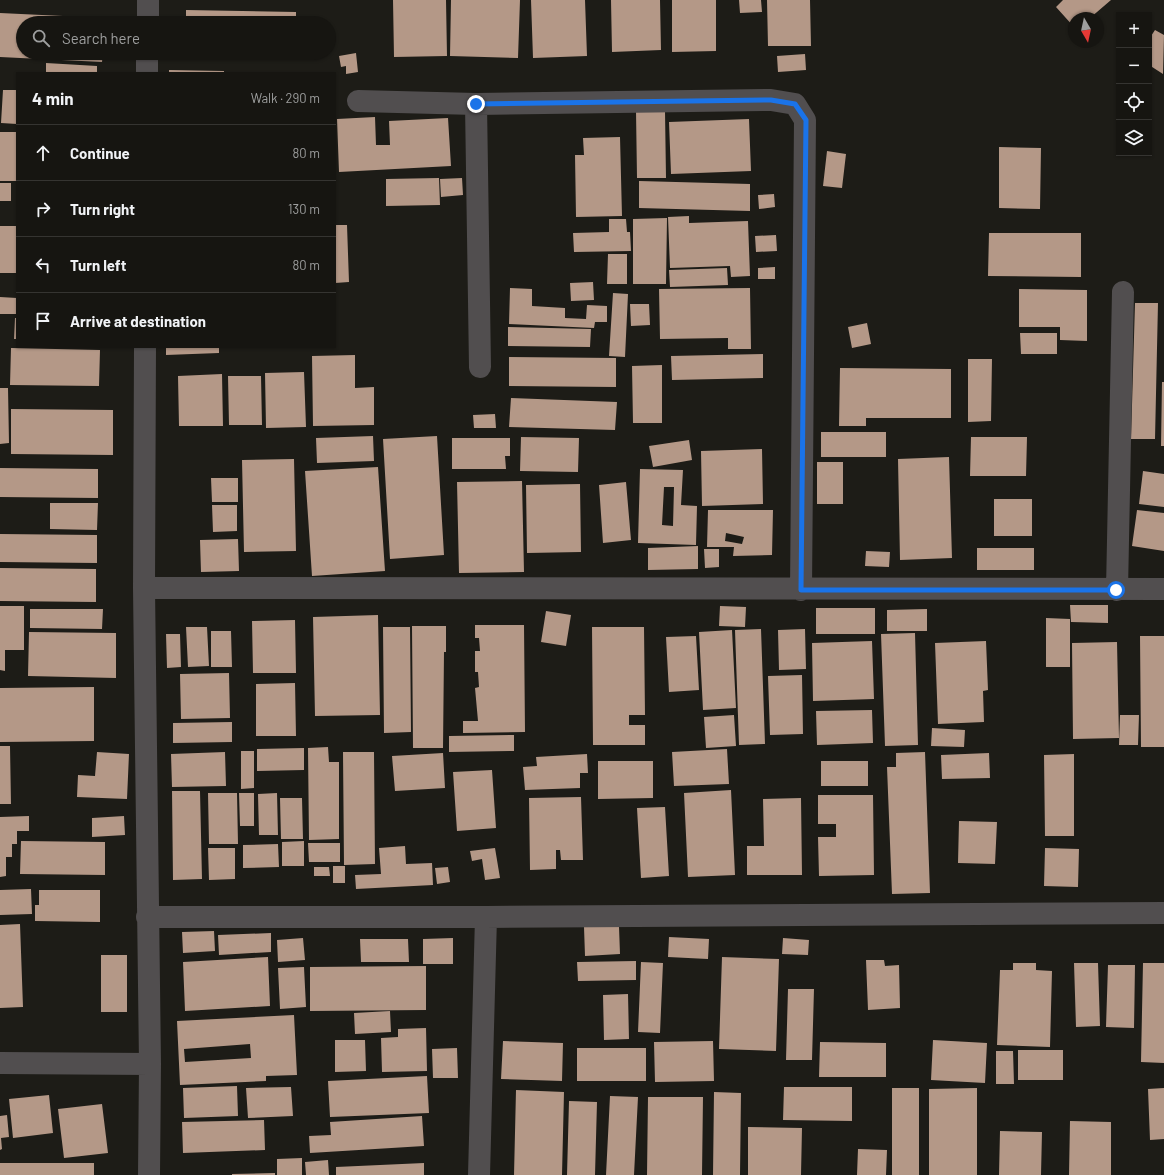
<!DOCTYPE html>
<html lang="en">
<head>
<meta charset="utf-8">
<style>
  body { margin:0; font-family:Barlow,sans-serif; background:#23221f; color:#f1f3f6 }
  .controls { position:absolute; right:12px; top:12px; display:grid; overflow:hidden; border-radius:0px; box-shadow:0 1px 3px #0004 }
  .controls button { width:36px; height:36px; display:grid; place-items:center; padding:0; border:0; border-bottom:1px solid #353431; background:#161511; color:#f1f3f6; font:20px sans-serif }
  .compass { position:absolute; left:1068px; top:12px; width:36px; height:36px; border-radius:50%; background:#161511; box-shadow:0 1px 3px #0004; rotate:171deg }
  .stop { position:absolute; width:12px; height:12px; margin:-9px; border:3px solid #1a73e8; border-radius:50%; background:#fff }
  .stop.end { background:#1a73e8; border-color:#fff; box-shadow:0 1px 4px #0008 }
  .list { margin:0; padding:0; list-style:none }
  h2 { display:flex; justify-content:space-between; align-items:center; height:52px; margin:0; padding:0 16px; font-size:17px }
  h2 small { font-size:13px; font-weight:400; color:#9e9f9f }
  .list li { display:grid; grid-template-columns:26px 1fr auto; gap:12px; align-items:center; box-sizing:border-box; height:56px; padding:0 16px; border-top:1px solid #353431 }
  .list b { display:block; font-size:15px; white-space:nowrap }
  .list em { font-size:13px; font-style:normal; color:#9e9f9f }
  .icon { flex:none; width:22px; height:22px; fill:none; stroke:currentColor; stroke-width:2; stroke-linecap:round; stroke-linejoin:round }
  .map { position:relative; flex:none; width:1164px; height:1175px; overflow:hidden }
  .search { position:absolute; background:#161511; box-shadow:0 1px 3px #0004; left:16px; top:16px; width:320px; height:44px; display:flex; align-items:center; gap:10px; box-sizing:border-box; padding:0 14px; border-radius:22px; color:#9e9f9f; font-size:15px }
  .panel { position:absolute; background:#161511; box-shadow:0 1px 3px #0004; left:16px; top:72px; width:320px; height:276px; border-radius:0px }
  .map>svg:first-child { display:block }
  .building { fill:#b49887; fill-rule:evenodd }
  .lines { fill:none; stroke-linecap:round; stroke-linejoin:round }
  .minor { stroke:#514e4f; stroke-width:22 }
  .route { stroke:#1a73e8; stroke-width:5 }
</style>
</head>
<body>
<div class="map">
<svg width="1164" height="1175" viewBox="0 0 1164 1175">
  <rect width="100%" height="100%" fill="#1d1c17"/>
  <path class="building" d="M393,0H446L447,56L394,57Z
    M451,0H520L518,58L450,56Z
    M531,0H585L587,56L533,58Z
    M611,0H660L661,50L612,52Z
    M672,0H716V51L672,52Z
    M739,0H761L762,12L740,13Z
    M767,0H810L811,46H768Z
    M1063,0H1111L1090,18H1074V27L1056,7Z
    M186,10L296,12V23H186Z
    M0,13L105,18L104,23H23V53H103L102,62L0,57Z
    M182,19V23H168V20Z
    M1155,30L1164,35L1163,74L1149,65V39Z
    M356,53L358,72L346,74V66L341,67L339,56Z
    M805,54L806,70L778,72L777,56Z
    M46,63L97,66V73H46Z
    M169,70L224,71V73H169Z
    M3,90H17V124L1,123Z
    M636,111H665L666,178H637Z
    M375,117L376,145H390L389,121L448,118L451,166L339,172L337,119Z
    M749,119L751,171L671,174L669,122Z
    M0,132H17V181H0Z
    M620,137L622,216L576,217L575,155H584L583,138Z
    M999,147L1041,148L1040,209L999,208Z
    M827,151L846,154L842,188L823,186Z
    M439,178L440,205L386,206V179Z
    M462,178L463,195L441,197L440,179Z
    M639,181L750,184V211L639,208Z
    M0,183H11V201H0Z
    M774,194L775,207L759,209L758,195Z
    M689,216V223L748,221L750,276L731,277L730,266L670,268L668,217Z
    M667,218L666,284H633V219Z
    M609,219H626L627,232H630L631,251L574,252L573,233L609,232Z
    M335,225H347L349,282L335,283Z
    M0,226H17V273H0Z
    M989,233H1081V277L988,276Z
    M776,235L777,251L756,252L755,236Z
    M608,254H627V284H607Z
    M775,267V279H758V268Z
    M727,268L728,285L670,287L669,270Z
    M593,282L594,300L571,301L570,283Z
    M510,288L532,289V306L565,308V318L586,319L587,305L607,306V322H595L594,328L509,324Z
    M750,288L751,349H728V338L660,339L659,289Z
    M1019,289L1087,290V341L1060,340V327H1019Z
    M613,293L628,294L625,357L609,356Z
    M0,297L17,298V314H0Z
    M1135,303H1158L1155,439H1131Z
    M630,304H649L650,325L631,326Z
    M15,318H17V339H14Z
    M867,323L871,344L852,348L848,327Z
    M508,327L591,329L590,347L508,346Z
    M1020,333H1057V354H1021Z
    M166,347H219V353L166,355Z
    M11,348L100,350L99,386L10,385Z
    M763,354V378L672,380L671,356Z
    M355,355V388L374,387V425L313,426L312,356Z
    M509,357L616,358V387L509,386Z
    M968,359H992L991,421L968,422Z
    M662,365V423H633L632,366Z
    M840,368L951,369V418H866V426H839Z
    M304,372L306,427L266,428L265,373Z
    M222,374L223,426H179L178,376Z
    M228,376H261L262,425H229Z
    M1162,382H1164V446H1161Z
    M0,388H8L9,443L0,444Z
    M511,398L617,402L615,430L509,427Z
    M11,409L113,410V455L11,454Z
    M495,414L496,428H474L473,415Z
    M821,432H886V457H821Z
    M373,436L374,461L317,463L316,438Z
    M437,436L444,555L390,559L383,439Z
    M521,437L579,438L578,472L520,471Z
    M971,437H1027L1026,476H970Z
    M452,438H510V456H505L506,469H452Z
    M689,440L692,460L653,467L649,446Z
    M762,449L763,504L702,506L701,451Z
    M949,457L952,558L900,560L898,459Z
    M294,459L296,551L244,552L242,460Z
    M817,462H843V504H817Z
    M378,467L385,571L312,576L305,471Z
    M0,468L98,469V498L0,497Z
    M640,469L683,470L681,505L697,506L696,545L638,543ZM664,487H674L673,526L662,525Z
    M1143,471L1164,474V507L1139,504Z
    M211,478H238V502H212Z
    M522,481L524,572L459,573L457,482Z
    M626,482L631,540L603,543L599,485Z
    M580,484L581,552L527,553L526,485Z
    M994,499H1032V536H994Z
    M50,503H98L97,530L50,529Z
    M212,505H237V531L213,532Z
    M708,510H773L772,555L733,556L734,547H707ZM726,533L744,537L742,544L725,541Z
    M1137,510L1164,513V551L1132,546Z
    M0,534L97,535V563L0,562Z
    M238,539L239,571L201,572L200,540Z
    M698,546V569L648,570V548Z
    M977,548H1034V570H977Z
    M704,549H719V567L705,568Z
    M866,551L890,552L889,567L865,566Z
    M0,568L96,569V602L0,601Z
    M1070,605H1108V623L1071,622Z
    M0,606H24V650H5V671L0,670Z
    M720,606L746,607L745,627L719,626Z
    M816,608H875V634H816Z
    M30,609H103L102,629L30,628Z
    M927,609V631H887V610Z
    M546,611L571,615L566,646L541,642Z
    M378,615L380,715L315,716L313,617Z
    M1046,618L1070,619V667H1046Z
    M295,620L296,673H253L252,621Z
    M475,625H524L525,732L463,733V721H478L475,688L479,687L478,672H475V651H480L479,638H475Z
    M412,626H446V652H444L443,748H413Z
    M186,627H207L209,666L188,667Z
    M383,627H410L411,732L384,733Z
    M592,627H644L645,715H629V725H645V745H593Z
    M761,629L765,744L739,745L735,630Z
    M805,629L806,669L779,670L778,630Z
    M732,630L736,708L703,710L699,632Z
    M211,631H231L232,667H211Z
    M29,632L116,633V678L28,676Z
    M915,633L918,745L885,746L881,634Z
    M166,634H180L181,667L167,668Z
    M696,636L699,690L669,692L666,637Z
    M1140,636H1164V747H1141Z
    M872,641L874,699L813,701L812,643Z
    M986,641L988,690L983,691L984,722L938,724L935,643Z
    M1117,642L1119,738L1073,739L1072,643Z
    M229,673L230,718L181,719L180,674Z
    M802,675L803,734L770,735L768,676Z
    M295,683L296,736H256V684Z
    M94,687V741L0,742V688Z
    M872,710L873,743L817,745L816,711Z
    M734,715L736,746L706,748L704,717Z
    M1120,715H1139L1138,745H1119Z
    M232,722V742L173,743V723Z
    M932,728L965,730L964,747L931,746Z
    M514,735V751L449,752V736Z
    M0,746H10L11,804H0Z
    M328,747L329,762H339V839L309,840L308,748Z
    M304,748V770L257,771V749Z
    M727,749L729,784L674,786L672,752Z
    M241,751H254V788L241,789Z
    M97,752L129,754L127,799L77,797L78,775L95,776Z
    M225,752L226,786L172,787L171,754Z
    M343,752H374L375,864L344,865Z
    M925,752L930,893L892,894L887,767H896V753Z
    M443,753L445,788L395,791L392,756Z
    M989,753L990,778L942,779L941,755Z
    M587,754L588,773H580V788L525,790L523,767L537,766L536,757Z
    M1074,754V836H1045L1044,755Z
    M598,761H653V798L598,799Z
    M821,761H868V786H821Z
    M492,770L496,828L457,831L453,772Z
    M731,790L735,875L688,877L684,793Z
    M172,791H200L202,879L173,880Z
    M208,793H237L238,844H209Z
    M239,793H254V826H240Z
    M277,793L278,835H259L258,794Z
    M818,795H873L874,875L819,876L818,837H836V824H818Z
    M581,797L583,860H561L560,850H556V869L530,870L529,798Z
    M280,798H302L303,839H281Z
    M801,798L802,875H747V846H764L763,799Z
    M665,807L669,876L641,878L637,808Z
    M29,816V831H17V844H12V857H6V876L0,877V817Z
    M124,816L125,835L92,837V818Z
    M959,821L997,822L995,864L958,863Z
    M21,841L105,842V875L20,874Z
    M304,841V866H282V842Z
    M308,843H340V862H309Z
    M278,844L279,867L243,868V845Z
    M405,846L406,864L432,863L433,885L356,889L355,875L381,874L379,848Z
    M208,848H235V879L209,880Z
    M495,848L500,878L485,880L482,859L472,861L470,851Z
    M1045,848L1079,849L1078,887L1044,886Z
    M333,866H345V883H333Z
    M314,867H329L330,876H314Z
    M448,867L450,882L437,884L435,868Z
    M31,889L32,914L0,915V890Z
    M39,890H100V922L35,921V905H39Z
    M20,924L23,1007L0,1008V925Z
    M584,927H619L620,954L585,956Z
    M214,931L215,951L183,953L182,932Z
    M271,933V952L219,955L218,935Z
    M669,937L709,939L708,959L668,957Z
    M303,938L305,960L278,962L277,940Z
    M453,938V964H423V939Z
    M783,938L809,940L808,955L782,954Z
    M360,939H408L409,962H361Z
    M101,955H127V1012H101Z
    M268,957L270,1006L185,1011L183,962Z
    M722,957L779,959L776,1051L719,1049Z
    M866,960H884L885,966L899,965L900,1008L868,1010Z
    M636,961V980L578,981L577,962Z
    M641,962L663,963L660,1033L638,1032Z
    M1013,963H1036V970L1052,971L1050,1047L997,1045L1000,970H1013Z
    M1074,963H1098L1100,1026L1076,1027Z
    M1143,963H1164V1063L1141,1062Z
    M1108,965H1135L1134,1028L1106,1027Z
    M426,966V1010L310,1011V967Z
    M304,967L306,1007L280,1009L278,968Z
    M788,989H814L812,1060H786Z
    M628,994L629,1039L604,1040L603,995Z
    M390,1011L391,1032L355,1034L354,1013Z
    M294,1015L297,1075L266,1076V1081L180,1085L177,1021ZM250,1044L251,1058L185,1062L184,1049Z
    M426,1028L427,1071L382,1072L381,1038L398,1037V1029Z
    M335,1040H365L366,1071L335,1072Z
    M933,1040L987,1043L985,1083L931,1080Z
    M503,1041L563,1043L562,1081L501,1079Z
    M713,1041L714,1081L655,1082L654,1042Z
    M820,1042L886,1043V1077H819Z
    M457,1048L458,1078H433L432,1049Z
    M577,1048H646V1081H577Z
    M1018,1050H1063V1080H1018Z
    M996,1051H1013L1014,1084H996Z
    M427,1076L429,1113L330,1117L328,1081Z
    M237,1086L238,1116L184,1118L183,1088Z
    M291,1087L293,1116L248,1118L246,1088Z
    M784,1087H852V1121L783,1120Z
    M892,1088H919V1175H892Z
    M977,1088V1175H929V1089Z
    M1164,1088V1139L1150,1140L1148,1089Z
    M516,1090L564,1092L562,1175H514Z
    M714,1092L741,1093L740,1175H713Z
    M49,1095L53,1133L13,1138L9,1099Z
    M610,1096L638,1097L634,1175H606Z
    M648,1097H703L702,1175H647Z
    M569,1101L597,1102L595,1175H567Z
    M102,1104L108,1153L64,1158L58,1109Z
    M7,1115L9,1137L1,1138L2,1149L0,1150V1116Z
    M422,1116L424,1146L310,1153L309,1136L331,1135L330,1122Z
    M264,1120L265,1150L183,1153L182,1122Z
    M1070,1121L1111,1122V1175H1069Z
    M748,1127L802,1128L801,1175H748Z
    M1000,1131L1042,1132L1041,1175H999Z
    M858,1149L887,1150L886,1175H857Z
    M302,1158V1175H277V1159Z
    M328,1160L329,1175H306L305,1162Z
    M0,1163H94V1175H0Z
    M424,1163V1175H336V1167Z
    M275,1173V1175H232V1174Z"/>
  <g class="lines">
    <path class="minor" d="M148,23V0
      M147,73V53
      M358,101L476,104L771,100L795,104L805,120L801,590
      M476,104L480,367
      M145,347L144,588L150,1064L149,1175
      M144,588L1164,589
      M1117,590L1123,292
      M147,917H486L1164,913
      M0,1063L150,1064
      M479,1175L486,917"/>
  </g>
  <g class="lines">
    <path class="route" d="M476,104L771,100L795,104L806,120L801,590H1116"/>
  </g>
</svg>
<div class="controls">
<button>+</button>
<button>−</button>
<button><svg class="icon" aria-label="locate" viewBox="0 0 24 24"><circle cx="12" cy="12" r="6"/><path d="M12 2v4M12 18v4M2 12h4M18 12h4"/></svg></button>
<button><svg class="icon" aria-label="layers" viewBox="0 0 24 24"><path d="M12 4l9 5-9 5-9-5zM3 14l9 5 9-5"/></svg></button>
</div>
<svg class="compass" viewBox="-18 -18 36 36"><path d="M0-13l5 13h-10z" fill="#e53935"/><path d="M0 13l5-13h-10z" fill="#9e9f9f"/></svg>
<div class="stop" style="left:1116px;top:590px"></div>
<div class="stop end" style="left:476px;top:104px"></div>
<div class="search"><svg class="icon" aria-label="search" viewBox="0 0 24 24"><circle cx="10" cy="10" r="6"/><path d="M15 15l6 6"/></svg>Search here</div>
<section class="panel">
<h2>4 min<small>Walk · 290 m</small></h2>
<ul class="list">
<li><svg class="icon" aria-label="ahead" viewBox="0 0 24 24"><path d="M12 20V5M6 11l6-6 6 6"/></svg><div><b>Continue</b></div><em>80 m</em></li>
<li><svg class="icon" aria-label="right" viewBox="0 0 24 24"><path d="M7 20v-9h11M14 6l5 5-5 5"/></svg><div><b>Turn right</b></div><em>130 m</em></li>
<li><svg class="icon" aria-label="left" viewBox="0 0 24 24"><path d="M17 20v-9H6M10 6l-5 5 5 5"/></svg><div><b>Turn left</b></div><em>80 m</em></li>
<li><svg class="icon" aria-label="arrive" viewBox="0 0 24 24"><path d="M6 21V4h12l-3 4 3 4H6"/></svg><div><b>Arrive at destination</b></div></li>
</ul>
</section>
</div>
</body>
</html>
